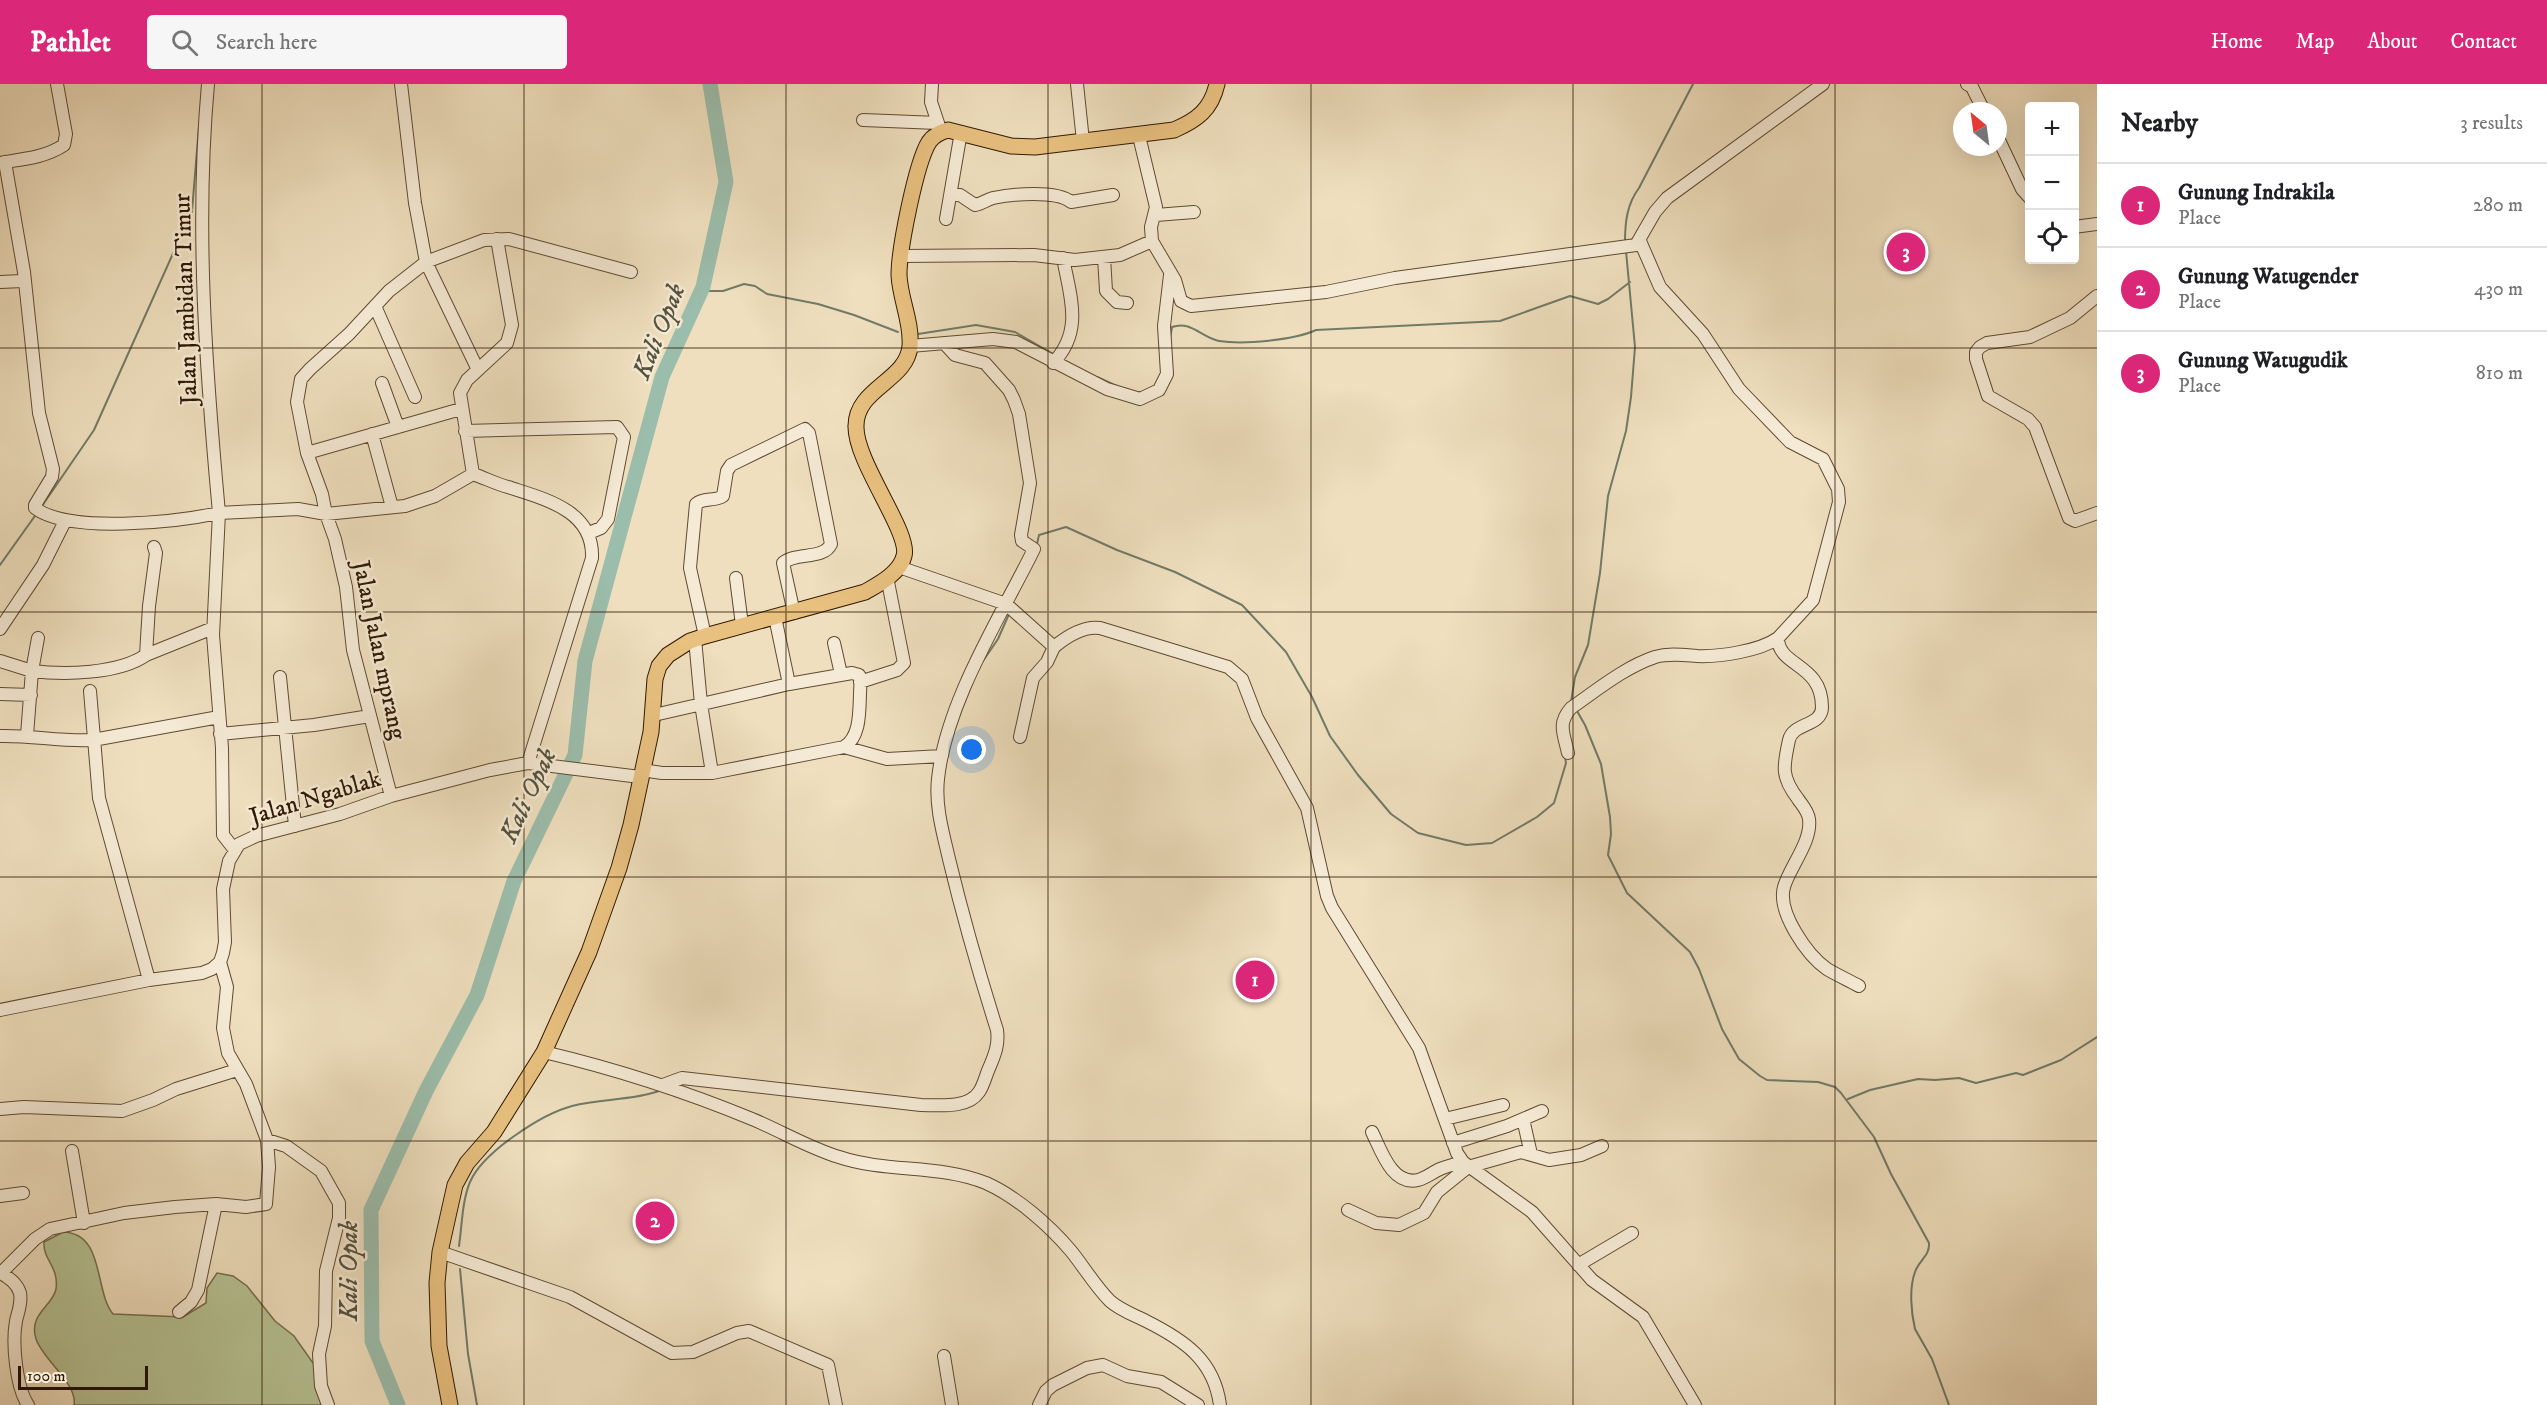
<!DOCTYPE html>
<html lang="en">
<head>
<meta charset="utf-8">
<style>
  body { margin:0; font-family:"IM FELL DW Pica",serif; background:#f6f6f6; color:#202124 }
  .controls { position:absolute; right:18px; top:18px; display:grid; overflow:hidden; border-radius:6px; box-shadow:0 6px 24px #0002 }
  .controls button { width:54px; height:54px; display:grid; place-items:center; padding:0; border:0; border-bottom:2px solid #e0e0e0; background:#fff; color:#202124; font:30px sans-serif }
  .compass { position:absolute; left:1953px; top:18px; width:54px; height:54px; border-radius:50%; background:#fff; box-shadow:0 6px 24px #0002; rotate:331deg }
  .scale { position:absolute; left:18px; bottom:15px; width:130px; box-sizing:border-box; padding-left:6px; border:3px solid #301903; border-top:0; font-size:16px; line-height:21px; white-space:nowrap; color:#301903; -webkit-text-stroke:4px #f5ead5; paint-order:stroke }
  .you { position:absolute; left:972px; top:666px; width:21px; height:21px; margin:-15px; border:4px solid #fff; border-radius:50%; background:#1a73e8; box-shadow:0 0 0 9px #1a73e833 }
  .badge { display:grid; place-items:center; width:39px; height:39px; border-radius:50%; background:#db2777; color:#fff; font-size:20px; font-weight:700 }
  .pin { position:absolute; translate:-50% -50%; border:3px solid #fff; box-shadow:0 2px 6px #0006 }
  .list { margin:0; padding:0; list-style:none }
  h2 { display:flex; justify-content:space-between; align-items:center; height:78px; margin:0; padding:0 24px; font-size:26px }
  h2 small { font-size:20px; font-weight:400; color:#757577 }
  .list li { display:grid; grid-template-columns:39px 1fr auto; gap:18px; align-items:center; box-sizing:border-box; height:84px; padding:0 24px; border-top:2px solid #e0e0e0 }
  .list b { display:block; font-size:22px; white-space:nowrap }
  .list p { margin:0; font-size:20px; white-space:nowrap; color:#757577 }
  .list em { font-size:20px; font-style:normal; color:#757577 }
  .icon { flex:none; width:33px; height:33px; fill:none; stroke:currentColor; stroke-width:2; stroke-linecap:round; stroke-linejoin:round }
  .map { position:relative; flex:none; width:2097px; height:1321px; overflow:hidden }
  header { display:flex; align-items:center; gap:36px; box-sizing:border-box; height:84px; padding:0 30px; background:#db2777; color:#fff }
  header strong { font-size:28px }
  nav { display:flex; gap:33px; margin-inline-start:auto; font-size:21px }
  .search { width:420px; height:54px; background:#f6f6f6; display:flex; align-items:center; gap:15px; box-sizing:border-box; padding:0 21px; border-radius:6px; color:#757577; font-size:22px }
  main { display:flex }
  aside { flex:1; background:#fff }
  .map>svg:first-child { display:block }
  .green { fill:#b6c294; stroke:#736e4c; stroke-width:1.5 }
  .lines { fill:none; stroke-linecap:round; stroke-linejoin:round }
  .stream { stroke:#707b68; stroke-width:2 }
  .river { stroke:#9bbdab; stroke-width:15 }
  .minor-casing { stroke:#604a32; stroke-width:14 }
  .major-casing { stroke:#301903; stroke-width:17 }
  .minor { stroke:#f5ead5; stroke-width:12 }
  .major { stroke:#e8c07f; stroke-width:15 }
  .grid { fill:none; stroke:#301903; stroke-width:1.5; stroke-opacity:0.55 }
  .labels { text-anchor:middle; stroke-width:5; stroke-linejoin:round; paint-order:stroke }
  .street-label { font-size:24px; fill:#301903; stroke:#f5ead5 }
  .water-label { font-size:26px; font-style:italic; fill:#55523e; stroke:#f5ead5 }
</style>
</head>
<body>
<header>
<strong>Pathlet</strong>
<div class="search"><svg class="icon" aria-label="search" viewBox="0 0 24 24"><circle cx="10" cy="10" r="6"/><path d="M15 15l6 6"/></svg>Search here</div>
<nav><a>Home</a><a>Map</a><a>About</a><a>Contact</a></nav>
</header>
<main>
<div class="map">
<svg width="2097" height="1321" viewBox="0 0 2097 1321">
  <rect width="100%" height="100%" fill="#efdfbe"/>
  <filter id="stains"><feTurbulence type="fractalNoise" baseFrequency=".00333" numOctaves="4"/><feColorMatrix values="0 0 0 0 .2 0 0 0 0 .09 0 0 0 0 .02 0 0 0 .5 -.17"/></filter>
  <radialGradient id="worn" r=".72"><stop offset=".6" stop-color="#630" stop-opacity="0"/><stop offset="1" stop-color="#630" stop-opacity=".3"/></radialGradient>
  <path class="green" d="M63,1148C105,1149 94,1207 113,1230L183,1233L206,1219L207,1204L217,1189L233,1192L247,1202L275,1237L294,1252L318,1286L327,1321H74C78,1300 43,1276 36,1255C28,1230 53,1222 56,1205C59,1182 43,1177 44,1158Z"/>
  <g class="lines">
    <path class="stream" d="M1625,158C1625,138 1627,120 1639,104L1693,0
      M702,207H723L744,200L755,202L767,210L818,220L854,231L898,248
      M918,250L976,241L1015,248L1055,271
      M1170,255L1172,243C1191,236 1202,254 1219,257C1244,261 1294,256 1316,246L1500,237L1570,212L1598,220L1608,215L1630,198
      M1097,293L1119,303
      M42,422L94,346L192,127L199,42
      M1037,460L1039,451L1066,443L1117,466L1175,488L1242,521L1286,568L1312,613L1330,652L1358,691L1391,730L1418,749L1466,761L1492,759L1537,733L1554,719L1566,679L1565,673
      M0,481L37,429
      M983,577L998,555L1009,530
      M1571,618L1575,593L1588,561L1600,489L1608,412L1626,347L1631,313L1635,263L1626,167
      M1577,627L1585,641L1601,680L1610,733L1611,750L1608,771L1627,809L1690,868L1699,885L1722,945L1739,975L1760,992L1767,996L1818,998L1835,1003L1841,1009L1874,1053L1891,1090L1929,1159C1930,1172 1919,1176 1915,1188C1909,1204 1911,1228 1915,1245L1932,1275L1949,1321
      M1848,1015L1870,1006L1918,995L1935,996L1959,994L1976,999L2016,989L2023,991L2061,976L2097,953
      M459,1162C462,1142 462,1117 470,1098C483,1068 542,1030 572,1022C601,1014 631,1017 659,1007
      M460,1185L468,1270L477,1321"/>
    <path class="river" d="M398,1321L372,1257L371,1126L426,1007L477,911L514,797L575,671L585,577L662,293L703,203L726,98L710,0"/>
    <g class="minor-casing">
      <path id="minor" d="M208,0C195,143 206,287 219,429L298,425L326,430L405,422L435,412L473,390C485,394 496,400 508,403C544,415 594,426 592,474L528,679
        M932,0L931,18L940,45
        M1077,0L1083,57
        M1967,0L1972,3L1984,27
        M863,36L938,39
        M1139,52L1156,123L1151,143L1152,157L1175,196L1181,217L1191,222L1326,208L1395,194L1636,161L1655,128L1667,114L1823,0
        M1998,54L2022,105L2030,114
        M5,78C25,75 46,73 64,61L66,50L57,0
        M0,79L5,78L24,188L39,329L53,385L52,393L35,421V424C69,450 177,438 219,429L213,551L222,664L223,751L234,765
        M950,111H960L975,121C982,120 986,116 993,114C1011,110 1057,106 1071,118L1113,111
        M1156,131L1194,128
        M946,135L961,48
        M2074,143L2097,140
        M1640,157L1660,203L1703,250L1739,305L1790,358L1823,375L1838,405L1839,418L1813,516L1778,554C1778,583 1822,579 1822,623C1822,643 1793,638 1789,656C1783,683 1781,693 1798,715C1802,721 1808,727 1809,735C1812,758 1790,782 1784,803C1777,828 1807,871 1827,885C1837,891 1848,896 1859,902
        M900,172L1034,171L1075,176L1120,171L1152,157
        M1104,173L1106,207L1117,218L1127,219
        M0,198L23,197
        M2097,212L2070,234L2030,253L1987,259L1980,263L1976,268V275L1988,312L2028,335L2035,343L2069,434L2075,437L2097,429
        M375,222L415,313
        M910,262L993,255L1016,258L1107,305L1140,315L1159,306L1167,290L1164,242L1170,191
        M1053,279C1084,247 1070,212 1063,174
        M478,286L426,178L484,156L509,155L631,188
        M382,299L398,343
        M465,347L617,343L624,353L608,435L601,444L589,449
        M372,350L392,423
        M307,369L461,325
        M473,390L460,309L467,296L507,259L512,241L497,155
        M899,483L1006,520L1054,563C1066,553 1084,542 1100,544L1228,583L1242,595L1257,634L1307,724L1327,812L1332,824L1419,964L1457,1069L1463,1078L1532,1128L1592,1196L1643,1233L1695,1321
        M736,494L742,541
        M775,533L789,600
        M0,545L43,481L65,437
        M705,552L690,484L696,420C704,413 714,418 723,412L727,387L731,381L805,345L809,349L831,460C824,476 795,468 783,479L794,529
        M695,555L701,620L712,689
        M834,559L841,590
        M146,571L213,544
        M0,577L32,587L38,554
        M280,593L295,742
        M860,598L897,586L904,579L887,493
        M90,607L99,714L149,896
        M0,610L31,611
        M220,650L314,641L370,632
        M27,651L32,587C64,591 119,590 146,571L149,522L156,469L154,463
        M0,652C31,651 62,658 93,656L219,633
        M1020,653L1033,594L1047,578L1054,563
        M844,663L887,675L942,672
        M1568,669C1564,650 1557,640 1571,624C1597,606 1625,583 1655,573C1669,569 1683,571 1697,572C1719,573 1760,567 1778,554
        M642,686L662,689H712L844,663C864,651 858,617 861,595L859,591L852,589L789,600L654,631
        M391,712L353,566L346,503L335,455L326,430L322,410L307,369L297,318L301,295L310,285L349,250L389,207L426,178L415,119L401,0
        M0,926L149,896L202,889L212,885L220,878L223,869L225,858L223,805L229,777L239,760L256,752L340,730L391,712L490,686L528,679L640,693
        M544,968C616,985 684,1007 752,1035C781,1047 809,1064 839,1073C887,1089 939,1080 986,1099C1017,1113 1049,1141 1071,1167C1084,1183 1095,1202 1110,1217C1120,1226 1134,1231 1146,1237C1184,1256 1214,1276 1220,1321
        M663,1001L682,994L921,1021C938,1021 968,1025 979,1008C984,1001 986,990 990,982C995,970 999,960 997,946C979,889 963,833 949,775C943,749 935,722 938,695C946,618 1000,534 1034,465L1022,457L1021,451L1030,399L1019,330L1014,316L1009,306L985,279L955,271L944,259
        M0,1025L24,1023L122,1027L153,1016L176,1005L237,986
        M1445,1035L1503,1021
        M1523,1035L1531,1070
        M1372,1048C1381,1066 1392,1102 1418,1096C1426,1094 1433,1088 1440,1085C1447,1082 1455,1080 1463,1078
        M267,1056L286,1062L321,1087L339,1119V1134L326,1187L325,1242L319,1270L321,1302L328,1321
        M1453,1059L1507,1042L1542,1027
        M72,1067L84,1139
        M0,1112L23,1109
        M1348,1126L1376,1139L1399,1141L1424,1129L1437,1108L1468,1083L1521,1068L1549,1076L1581,1071L1602,1062
        M440,1168L570,1213L672,1269L693,1268L737,1249L749,1247L828,1281L836,1321
        M1578,1181L1632,1149
        M179,1228L191,1218L198,1206L216,1120
        M944,1272L952,1321
        M28,1321C16,1303 12,1259 16,1237C18,1228 22,1219 20,1209C17,1199 9,1194 1,1189L35,1155L50,1145L124,1129L175,1123L216,1120L246,1123L266,1120L269,1083L267,1056L246,1000L228,969L223,944L227,903L220,878
        M1039,1321L1046,1307L1053,1301L1087,1284L1103,1281L1127,1292L1161,1298L1198,1321"/>
    </g>
    <g class="major-casing">
      <path id="major" d="M450,1321L439,1262L437,1199L440,1168L455,1101L467,1079L494,1048L544,968L589,868L619,784L631,741L651,648L655,595L659,582L668,571L690,557L705,552L865,508C879,500 900,489 904,472C911,449 855,378 856,342C856,304 907,297 910,262C912,238 900,215 899,191C899,165 916,79 929,58C934,51 940,48 948,46L1011,62L1035,63L1174,46C1197,36 1211,26 1217,0"/>
    </g>
    <use href="#minor" class="minor"/>
    <use href="#major" class="major"/>
  </g>
  <path class="grid" d="M262,0V1321M524,0V1321M786,0V1321M1048,0V1321M1311,0V1321M1573,0V1321M1835,0V1321M0,264H2097M0,528H2097M0,793H2097M0,1057H2097"/>
  <g class="labels">
    <g class="street-label">
      <text transform="translate(185 215) rotate(-92)" y="8">Jalan Jambidan Timur</text>
      <text transform="translate(380 566) rotate(78)" y="8">Jalan Jalan mprang</text>
      <text transform="translate(315 713) rotate(-17)" y="8">Jalan Ngablak</text>
    </g>
    <g class="water-label">
      <text transform="translate(658 247) rotate(-68)" y="9">Kali Opak</text>
      <text transform="translate(527 711) rotate(-65)" y="9">Kali Opak</text>
      <text transform="translate(348 1187) rotate(-90)" y="9">Kali Opak</text>
    </g>
  </g>
  <rect width="100%" height="100%" filter="url(#stains)"/>
  <rect width="100%" height="100%" fill="url(#worn)"/>
</svg>
<div class="controls">
<button>+</button>
<button>−</button>
<button><svg class="icon" aria-label="locate" viewBox="0 0 24 24"><circle cx="12" cy="12" r="6"/><path d="M12 2v4M12 18v4M2 12h4M18 12h4"/></svg></button>
</div>
<svg class="compass" viewBox="-18 -18 36 36"><path d="M0-13l5 13h-10z" fill="#e53935"/><path d="M0 13l5-13h-10z" fill="#757577"/></svg>
<div class="scale">100 m</div>
<div class="you"></div>
<div class="pin badge" style="left:1255px;top:896px">1</div>
<div class="pin badge" style="left:655px;top:1137px">2</div>
<div class="pin badge" style="left:1906px;top:168px">3</div>
</div>
<aside>
<h2>Nearby<small>3 results</small></h2>
<ul class="list">
<li><span class="badge">1</span><div><b>Gunung Indrakila</b><p>Place</p></div><em>280 m</em></li>
<li><span class="badge">2</span><div><b>Gunung Watugender</b><p>Place</p></div><em>430 m</em></li>
<li><span class="badge">3</span><div><b>Gunung Watugudik</b><p>Place</p></div><em>810 m</em></li>
</ul>
</aside>
</main>
</body>
</html>
